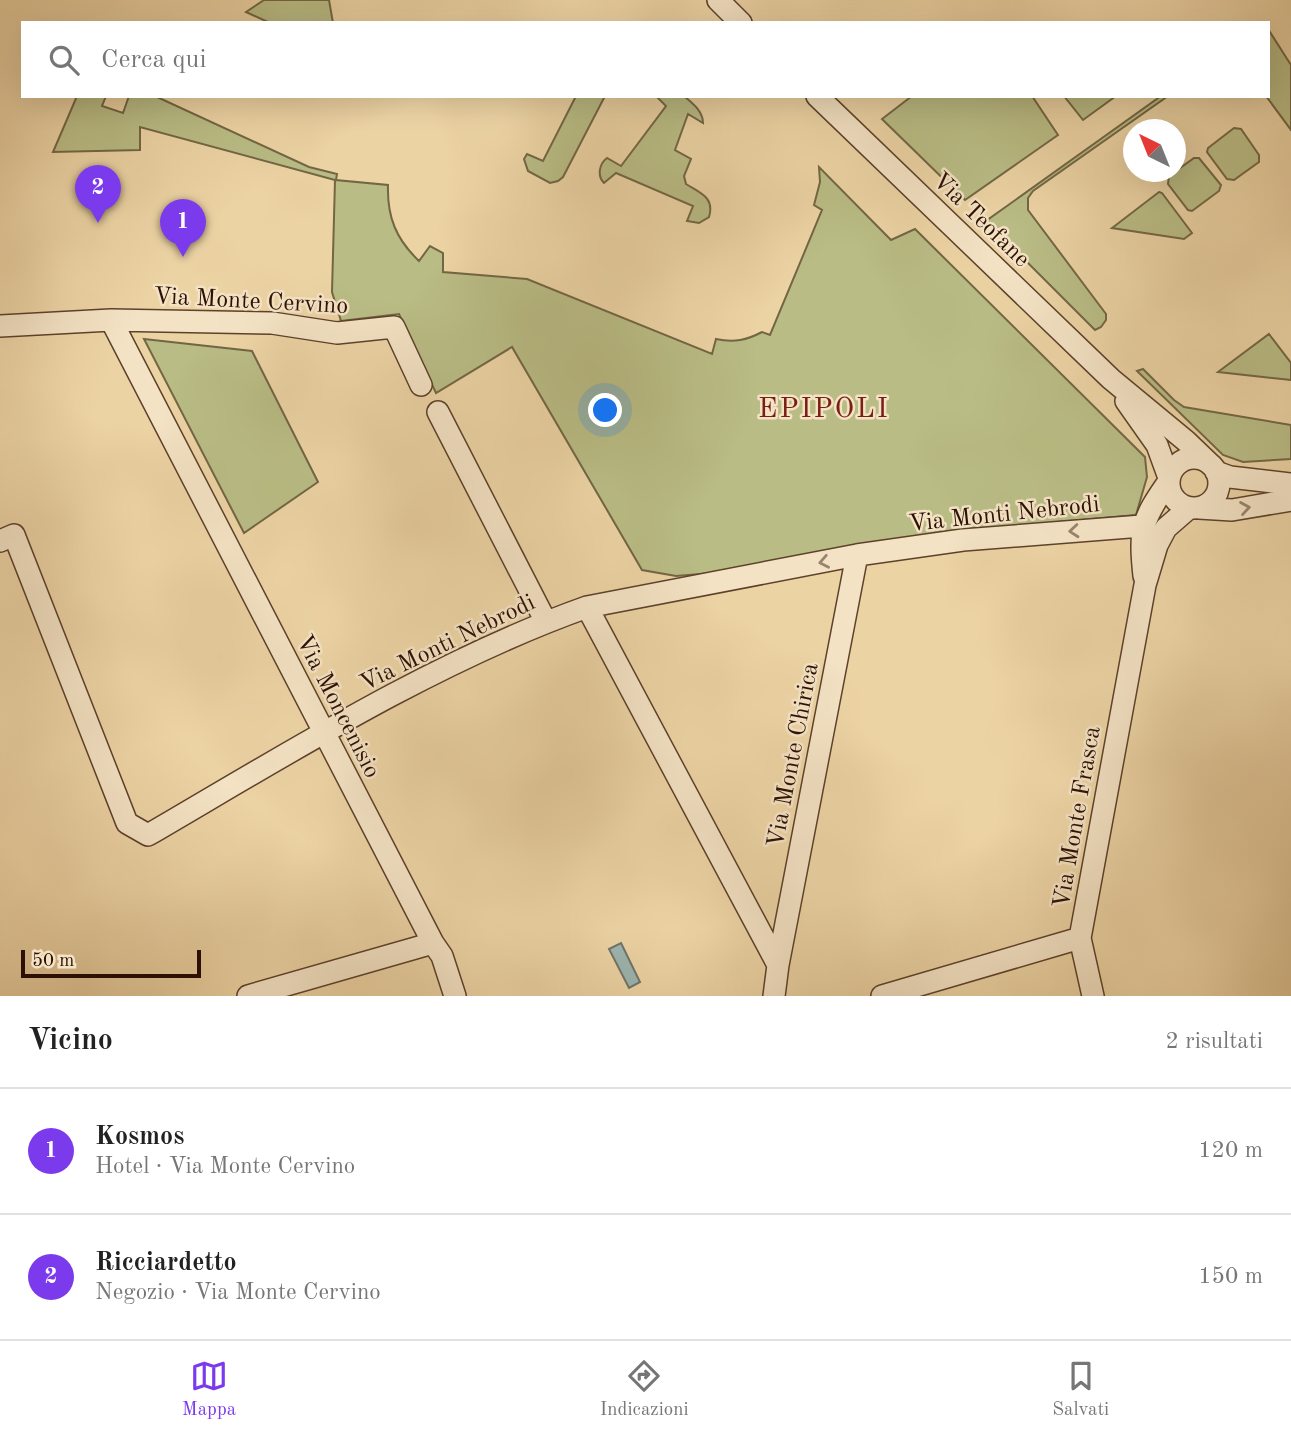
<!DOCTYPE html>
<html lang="it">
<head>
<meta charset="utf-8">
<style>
  body { margin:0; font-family:"Old Standard TT",serif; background:#f6f6f6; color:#222 }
  .compass { position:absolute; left:1123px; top:119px; width:63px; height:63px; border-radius:50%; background:#fff; box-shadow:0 7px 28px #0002; rotate:317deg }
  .scale { position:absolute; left:21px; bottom:18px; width:180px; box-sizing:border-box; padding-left:7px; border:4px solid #2d1003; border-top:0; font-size:19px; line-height:24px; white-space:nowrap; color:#2d1003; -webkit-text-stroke:5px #f3e2c4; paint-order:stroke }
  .you { position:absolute; left:606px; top:411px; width:24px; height:24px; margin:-18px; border:5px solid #fff; border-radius:50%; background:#1a73e8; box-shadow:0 0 0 10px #1a73e833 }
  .badge { display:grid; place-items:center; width:46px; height:46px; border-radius:50%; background:#7c3aed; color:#fff; font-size:23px; font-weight:700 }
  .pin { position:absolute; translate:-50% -58px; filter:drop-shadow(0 2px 4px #0008) }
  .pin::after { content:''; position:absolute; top:37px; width:24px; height:21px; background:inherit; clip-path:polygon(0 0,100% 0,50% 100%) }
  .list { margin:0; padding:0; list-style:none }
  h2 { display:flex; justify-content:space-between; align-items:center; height:91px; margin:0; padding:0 28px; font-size:30px }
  h2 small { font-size:23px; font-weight:400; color:#767676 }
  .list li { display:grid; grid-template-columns:46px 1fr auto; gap:21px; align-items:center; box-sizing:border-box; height:126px; padding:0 28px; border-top:2px solid #e0e0e0 }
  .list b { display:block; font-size:26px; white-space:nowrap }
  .list p { margin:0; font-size:23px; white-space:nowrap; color:#767676 }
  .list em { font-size:23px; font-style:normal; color:#767676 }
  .icon { flex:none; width:38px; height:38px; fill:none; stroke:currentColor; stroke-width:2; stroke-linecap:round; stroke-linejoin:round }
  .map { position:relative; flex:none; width:1291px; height:996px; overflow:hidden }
  .search { position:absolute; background:#fff; box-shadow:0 7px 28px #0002; left:21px; right:21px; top:21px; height:77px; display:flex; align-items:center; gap:18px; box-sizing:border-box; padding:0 24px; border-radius:0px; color:#767676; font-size:26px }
  .sheet { height:343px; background:#fff }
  nav { display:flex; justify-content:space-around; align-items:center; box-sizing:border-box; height:98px; border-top:2px solid #e0e0e0; background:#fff; font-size:19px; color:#767676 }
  nav a { display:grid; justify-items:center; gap:4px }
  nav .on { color:#7c3aed }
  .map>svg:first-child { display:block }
  .green { fill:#b9bc85; stroke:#736644; stroke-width:2 }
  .water { fill:#9cb6b1; stroke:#70746b; stroke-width:2 }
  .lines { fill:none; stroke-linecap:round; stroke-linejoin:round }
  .street-casing { stroke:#5d412b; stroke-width:24 }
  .street { stroke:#f3e2c4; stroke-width:21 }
  .oneway { stroke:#9a846d }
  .labels { text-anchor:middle; stroke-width:5; stroke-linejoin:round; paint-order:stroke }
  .street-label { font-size:24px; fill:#2d1003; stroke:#f3e2c4 }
  .quarter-label { font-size:28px; letter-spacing:2px; fill:#7a1f14; stroke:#f3e2c4 }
</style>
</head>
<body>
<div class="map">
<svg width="1291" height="996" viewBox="0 0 1291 996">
  <rect width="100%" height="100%" fill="#ecd3a4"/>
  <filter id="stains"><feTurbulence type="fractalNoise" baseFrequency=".00286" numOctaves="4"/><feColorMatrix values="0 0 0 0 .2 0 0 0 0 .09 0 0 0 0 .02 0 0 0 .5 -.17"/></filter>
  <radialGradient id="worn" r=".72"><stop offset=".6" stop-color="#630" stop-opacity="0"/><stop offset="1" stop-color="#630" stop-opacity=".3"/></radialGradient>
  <path class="green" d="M264,0H329L333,23H270L246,12Z
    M1268,29L1291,65V130L1266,96H1268Z
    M77,96H106L102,106L123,113L129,96H155L309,167L337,174L336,180L388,185C387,217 396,239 419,261L430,246L443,253V272L527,279L712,354L716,339C734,343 747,340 762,332L770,335L822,210L814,205L820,182L819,167L891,240L915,229L1145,457L1147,477L1136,515L946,532L713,573L676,576L642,570L512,347L436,393L399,314L341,321L332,292L335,180L140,127V150L53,152Z
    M576,96H605L563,177L558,181L550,183L528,171L524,159L527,154L543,161Z
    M656,96H684C693,104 703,111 703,123L688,114L675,150L691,159L684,176L686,184C700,193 715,197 709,217L699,223L687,221L693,206L616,173L604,183C597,176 599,164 607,158L621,166L666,106Z
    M912,96H1032L1058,135L965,200L882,119Z
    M1064,96H1116L1083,120Z
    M1161,96H1168L1033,191L1028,198V210L1106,314V320L1101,327L1095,330L986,221Z
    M1234,128L1241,129L1259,155V162L1234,180L1227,179L1207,152L1208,148Z
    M1194,158H1199L1221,185L1219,191L1192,211L1188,210L1168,184L1169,176Z
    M1159,192L1162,193L1192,233L1184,239L1112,228Z
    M1269,334L1291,363V380L1218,372Z
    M144,339L252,351L318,482L244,533Z
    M1143,369L1174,400L1184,407L1291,425V459L1243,462L1223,455L1137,371Z"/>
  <path class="water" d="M621,943L640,982L629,988L609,949Z"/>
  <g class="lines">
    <g class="street-casing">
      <path id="street" d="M718,0L741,23
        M817,96L1111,379L1186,441L1211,465
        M111,320L433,943L248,996
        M0,326L111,320L272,323L337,333L394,327L421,385
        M1126,401L1157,445L1169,478
        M438,412L546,622
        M1169 483a25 25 0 1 1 50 0a25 25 0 1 1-50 0Z
        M1216,472L1230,477L1291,484
        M1199,508L1232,510L1291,500
        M0,541L14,535L127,823L148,835C287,754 435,661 587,607L857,555L963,540L1142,526
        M1144,576C1139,529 1142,519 1169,481
        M587,607L778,965L857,555
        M1080,938L1093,996
        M433,943L442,956L455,996
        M774,996L778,965
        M882,996L1080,938L1145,585L1157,545L1166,528L1189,508"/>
    </g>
    <use href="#street" class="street"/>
  </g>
  <defs><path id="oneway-chevron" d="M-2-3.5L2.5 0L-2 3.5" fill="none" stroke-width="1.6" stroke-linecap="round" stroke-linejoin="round" transform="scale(1.75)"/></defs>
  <g class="oneway">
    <use href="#oneway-chevron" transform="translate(1245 508) rotate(-9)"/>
    <use href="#oneway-chevron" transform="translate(1074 531) rotate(175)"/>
    <use href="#oneway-chevron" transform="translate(824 562) rotate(169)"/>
  </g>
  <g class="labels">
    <g class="street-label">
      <text transform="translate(982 219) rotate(44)" y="8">Via Teofane</text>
      <text transform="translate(251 300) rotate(3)" y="8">Via Monte Cervino</text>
      <text transform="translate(1004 513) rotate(-6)" y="8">Via Monti Nebrodi</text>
      <text transform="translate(447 642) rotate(-26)" y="8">Via Monti Nebrodi</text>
      <text transform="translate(339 706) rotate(63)" y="8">Via Moncenisio</text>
      <text transform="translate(792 755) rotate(-79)" y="8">Via Monte Chirica</text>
      <text transform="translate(1076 817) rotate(-80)" y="8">Via Monte Frasca</text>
    </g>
    <g class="quarter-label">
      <text x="824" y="417">EPIPOLI</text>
    </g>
  </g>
  <rect width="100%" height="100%" filter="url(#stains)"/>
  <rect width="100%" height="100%" fill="url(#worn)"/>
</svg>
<svg class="compass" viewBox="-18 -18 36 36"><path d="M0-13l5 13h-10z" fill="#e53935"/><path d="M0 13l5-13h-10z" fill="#767676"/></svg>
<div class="scale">50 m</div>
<div class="you"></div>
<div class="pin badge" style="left:183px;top:257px">1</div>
<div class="pin badge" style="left:98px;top:223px">2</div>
<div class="search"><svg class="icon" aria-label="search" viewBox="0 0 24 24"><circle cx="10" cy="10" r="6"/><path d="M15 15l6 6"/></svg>Cerca qui</div>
</div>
<section class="sheet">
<h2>Vicino<small>2 risultati</small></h2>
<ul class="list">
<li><span class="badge">1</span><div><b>Kosmos</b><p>Hotel · Via Monte Cervino</p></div><em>120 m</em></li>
<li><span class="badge">2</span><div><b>Ricciardetto</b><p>Negozio · Via Monte Cervino</p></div><em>150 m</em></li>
</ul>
</section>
<nav>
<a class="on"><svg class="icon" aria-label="map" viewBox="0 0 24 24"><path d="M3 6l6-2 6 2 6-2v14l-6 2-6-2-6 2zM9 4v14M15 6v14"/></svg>Mappa</a>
<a><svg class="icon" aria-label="directions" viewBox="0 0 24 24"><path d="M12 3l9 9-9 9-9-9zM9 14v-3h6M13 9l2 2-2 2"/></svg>Indicazioni</a>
<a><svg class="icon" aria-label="saved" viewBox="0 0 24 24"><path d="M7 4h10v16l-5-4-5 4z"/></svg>Salvati</a>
</nav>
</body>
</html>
